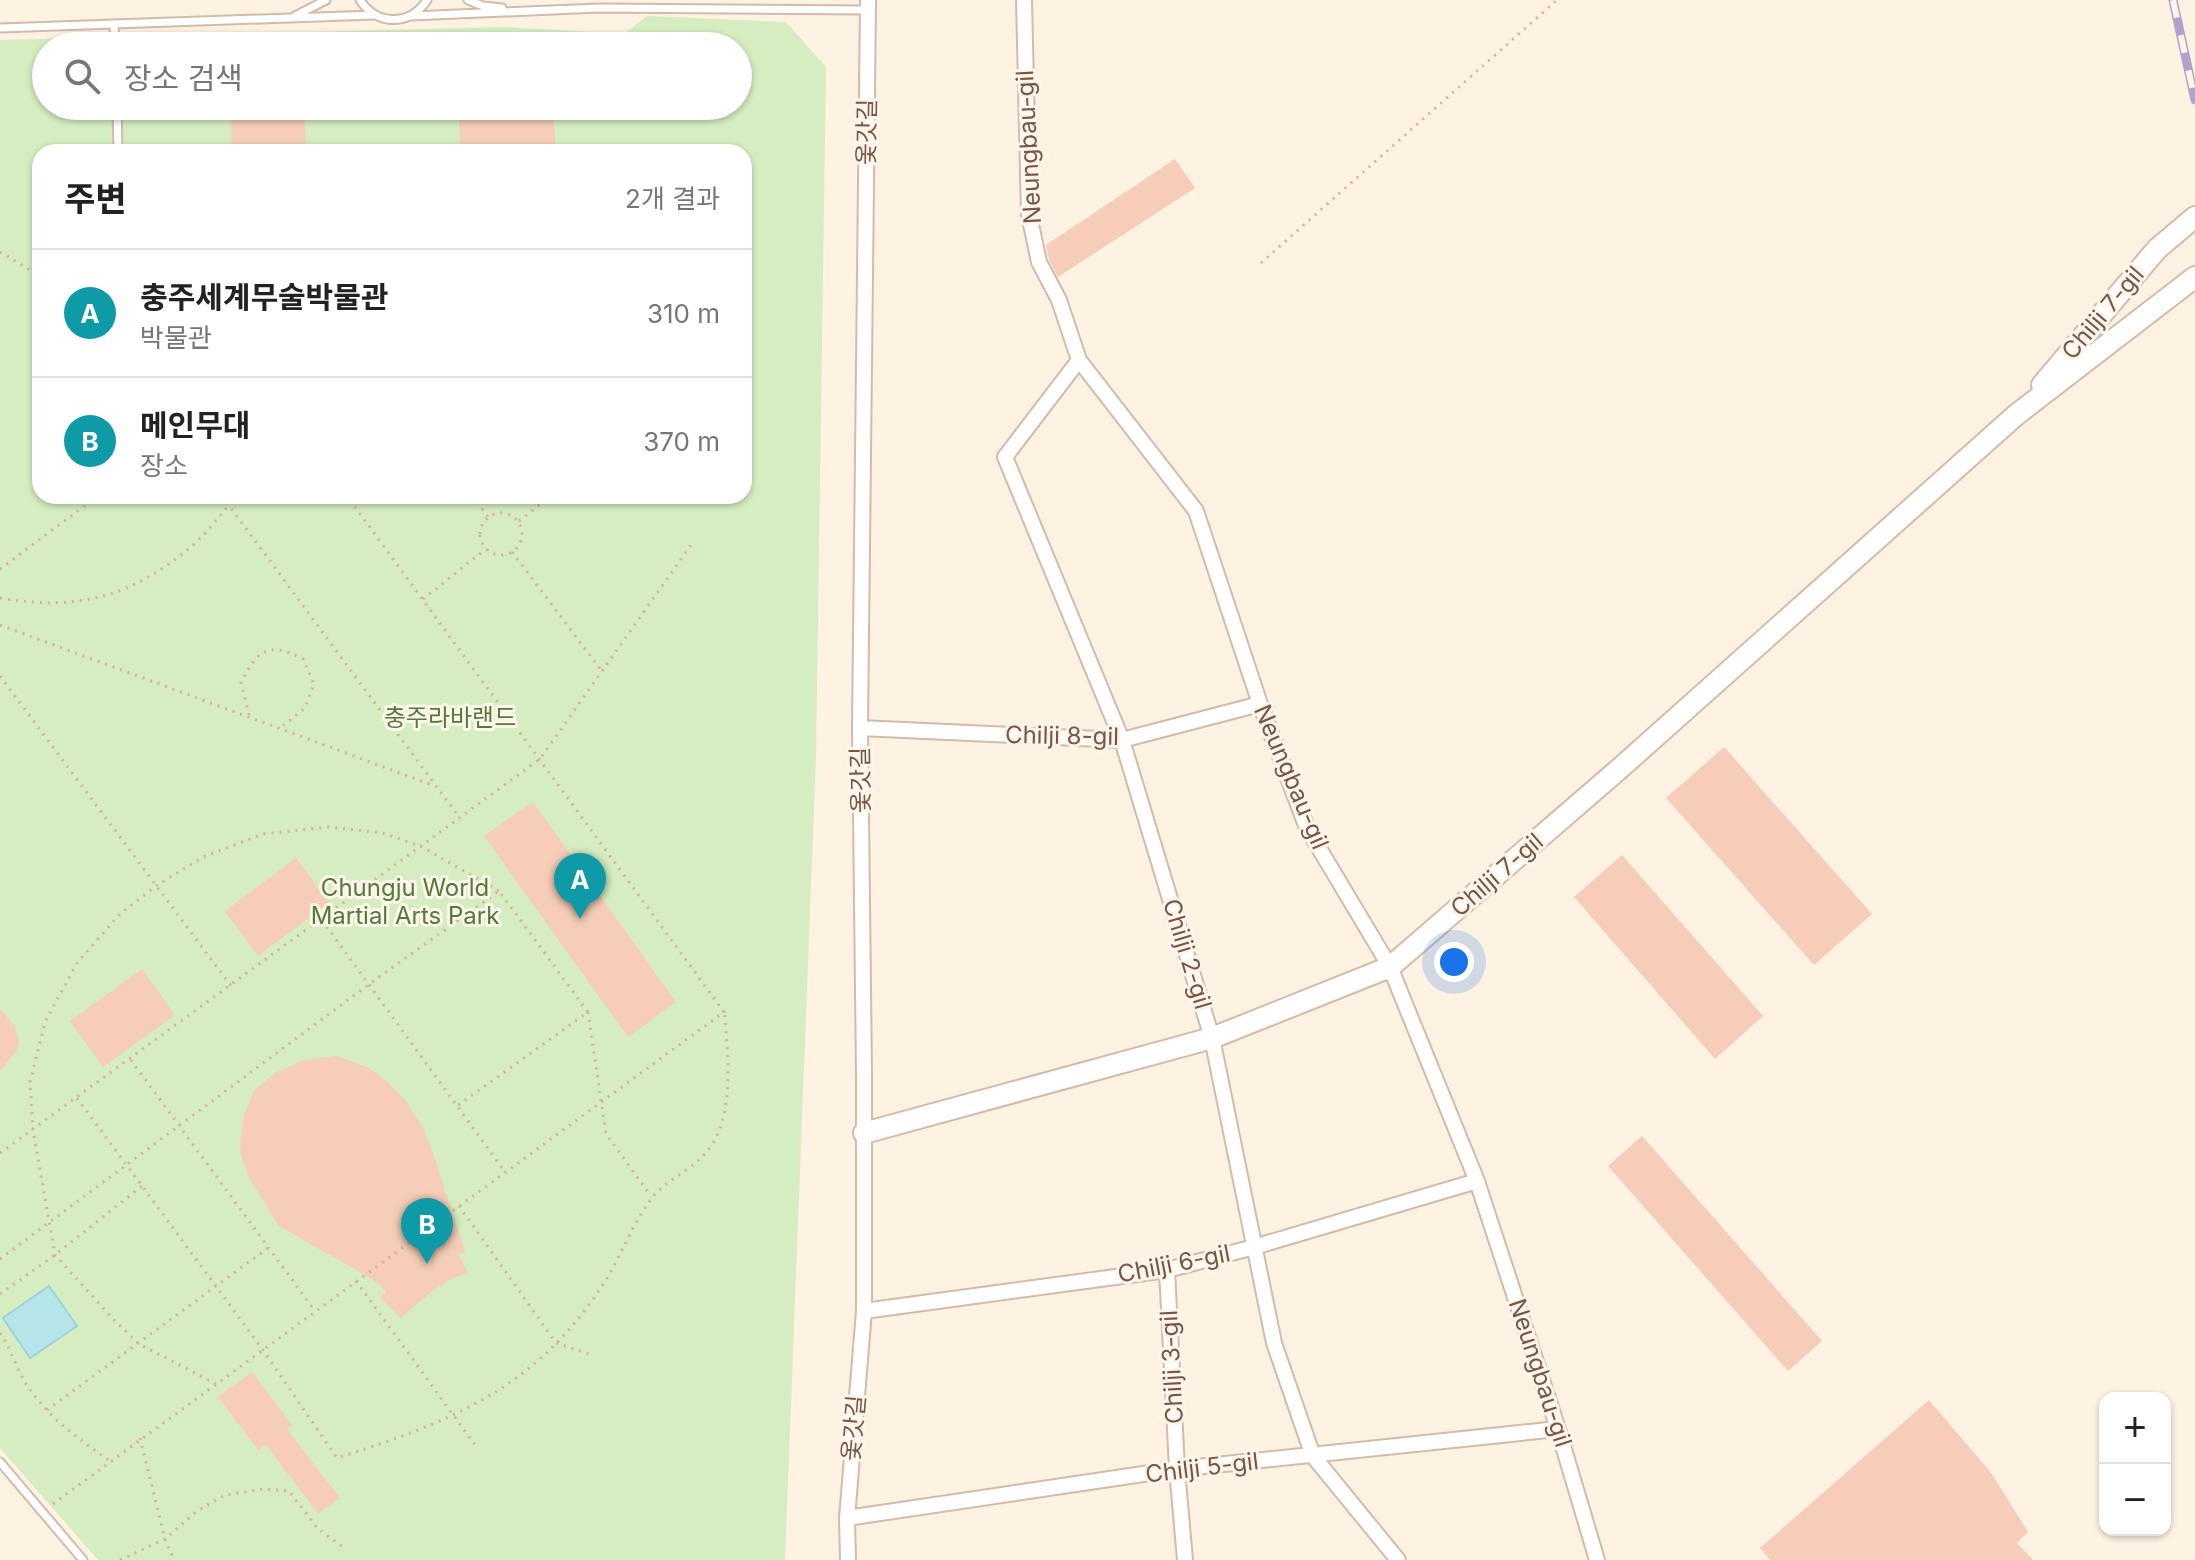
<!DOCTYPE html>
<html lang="ko">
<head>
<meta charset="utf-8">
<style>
  body { margin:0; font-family:Inter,"Noto Sans KR",sans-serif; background:#f6f6f6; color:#222 }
  .controls { position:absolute; right:24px; bottom:24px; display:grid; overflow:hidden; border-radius:16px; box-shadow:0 2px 6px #0004 }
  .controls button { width:72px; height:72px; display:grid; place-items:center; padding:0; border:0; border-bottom:2px solid #e0e0e0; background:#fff; color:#222; font:40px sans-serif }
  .you { position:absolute; left:1454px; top:962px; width:28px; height:28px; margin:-20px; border:6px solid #fff; border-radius:50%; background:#1a73e8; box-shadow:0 0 0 12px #1a73e833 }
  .badge { display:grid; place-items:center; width:52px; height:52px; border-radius:50%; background:#f35c3d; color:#fff; font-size:26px; font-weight:700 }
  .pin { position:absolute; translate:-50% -66px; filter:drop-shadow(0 2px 4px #0008) }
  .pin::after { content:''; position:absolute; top:42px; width:28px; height:24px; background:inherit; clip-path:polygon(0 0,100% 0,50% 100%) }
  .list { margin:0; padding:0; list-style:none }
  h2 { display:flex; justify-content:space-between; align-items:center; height:104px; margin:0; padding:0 32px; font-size:34px }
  h2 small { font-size:26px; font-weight:400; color:#767676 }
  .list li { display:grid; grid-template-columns:52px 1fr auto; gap:24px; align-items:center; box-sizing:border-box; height:128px; padding:0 32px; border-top:2px solid #e0e0e0 }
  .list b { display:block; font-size:30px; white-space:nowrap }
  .list p { margin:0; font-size:26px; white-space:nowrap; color:#767676 }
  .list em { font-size:26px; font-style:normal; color:#767676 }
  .icon { flex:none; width:44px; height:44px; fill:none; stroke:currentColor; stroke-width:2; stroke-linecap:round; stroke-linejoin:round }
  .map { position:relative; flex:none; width:2195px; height:1560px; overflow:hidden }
  .search { position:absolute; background:#fff; box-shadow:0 2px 6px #0004; left:32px; top:32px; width:720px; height:88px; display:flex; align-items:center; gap:20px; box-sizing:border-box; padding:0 28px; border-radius:44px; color:#767676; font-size:30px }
  .panel { position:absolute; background:#fff; box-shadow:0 2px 6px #0004; left:32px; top:144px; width:720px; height:360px; border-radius:24px }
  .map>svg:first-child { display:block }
  .green { fill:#d5edc0; fill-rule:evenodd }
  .water { fill:#b5e5e9; stroke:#9bd5dc; stroke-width:2 }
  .building { fill:#f6cdb8 }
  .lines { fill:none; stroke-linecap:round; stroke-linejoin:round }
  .lane-casing { stroke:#d2bbaa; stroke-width:11 }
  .street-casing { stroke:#d2bbaa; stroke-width:18 }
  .secondary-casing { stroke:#d6baa8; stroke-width:24 }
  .path { stroke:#dbb09b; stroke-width:3; stroke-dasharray:2 6; stroke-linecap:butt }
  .lane { stroke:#fff; stroke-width:7 }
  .street { stroke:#fff; stroke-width:14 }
  .secondary { stroke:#fff; stroke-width:20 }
  .rail-casing { stroke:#b4a0c9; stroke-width:9 }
  .rail { stroke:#fff6eb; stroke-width:6; stroke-dasharray:18; stroke-linecap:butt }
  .labels { text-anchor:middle; stroke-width:6; stroke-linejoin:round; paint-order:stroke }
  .street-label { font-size:24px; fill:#785646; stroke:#fff6eb }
  .park-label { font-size:24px; fill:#517a3b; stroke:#fff6eb }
</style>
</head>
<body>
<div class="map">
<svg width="2195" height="1560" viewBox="0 0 2195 1560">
  <rect width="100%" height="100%" fill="#fef2e3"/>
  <path class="green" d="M647,16L786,22L826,67L816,756L785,1560H98L0,1448V40L502,27L624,34ZM46,46H738V106H46ZM40,152H744V496H40Z"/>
  <path class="water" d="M49,1286L77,1326L30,1358L3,1318Z"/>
  <path class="building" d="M230,106H304L306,152H232Z
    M458,106H553L556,152H461Z
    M1175,159L1195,188L1058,277L1049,260L1046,245Z
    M1724,747L1872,914L1814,965L1666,798Z
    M533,802L676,1002L628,1037L484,836Z
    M1622,855L1763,1016L1715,1059L1574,897Z
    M296,858L329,903L258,956L225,911Z
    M142,969L175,1015L103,1067L70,1021Z
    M0,1009L15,1026L19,1042L17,1050L0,1071Z
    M337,1056L367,1067L386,1080L405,1100L423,1128L434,1156L465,1252L459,1255L468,1273L454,1277L430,1293L401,1318L380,1298L386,1291L372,1279L279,1226L249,1178L240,1152L243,1117L254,1091L275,1073L304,1060Z
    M1642,1136L1822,1341L1788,1371L1608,1166Z
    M252,1372L292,1425L287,1429L340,1498L318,1514L266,1445L258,1450L218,1397Z
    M1929,1400L1992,1474L2028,1532L2017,1543L2033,1560H1770L1760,1548Z"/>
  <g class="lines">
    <g class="lane-casing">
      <path id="lane" d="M360,0C377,26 410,26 427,0
        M468,0L483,6L502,8
        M295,16L326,0
        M411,16L599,8L868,10
        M114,25L115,46
        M0,28L374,15
        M117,106L118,152
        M0,1462L83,1560"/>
    </g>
    <g class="street-casing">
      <path id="street" d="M1024,0L1029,215L1039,262L1059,300L1079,360L1196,511L1260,704L1307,828L1390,967L1477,1181L1558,1429L1597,1560
        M1079,360L1005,457L1122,740L1212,1038L1274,1343L1313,1456L1398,1560
        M860,728L1122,740L1260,704
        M1167,1270L1177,1469L1185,1560
        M864,1311L1167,1270L1254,1247L1477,1181
        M847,1518L1177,1469L1558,1429
        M848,1560L847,1518L864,1311V1074L860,728L868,0"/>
    </g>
    <g class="secondary-casing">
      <path id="secondary" d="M2042,385L2157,249L2195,217
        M864,1133L1212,1038L1390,967L1618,770L2016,415L2195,277"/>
    </g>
    <path class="path" d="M0,252L40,276
      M1261,263L1557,0
      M222,496L459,817
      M472,496L488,517
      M480 534a21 21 0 1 1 42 0a21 21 0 1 1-42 0Z
      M519,521L551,496
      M512,552L601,670
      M0,569L98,496
      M0,598C78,611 129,598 191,547C205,535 217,519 229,505
      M423,599L486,549
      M0,625L435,786
      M0,676L231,986
      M249,715L241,682C258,650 268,641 303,659L314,684L305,708L280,728
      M322,920L505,1172
      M588,1012L606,1134L651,1196
      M131,1060L315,1311
      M77,1098L263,1350L337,1458C447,1423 531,1391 598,1292C618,1264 629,1230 649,1202C662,1182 688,1172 704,1155C737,1119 727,1057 725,1014
      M0,1153L540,759L693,542
      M459,1206L556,1343L592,1355
      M0,1259L368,985L499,891L588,1012L457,1106
      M356,1281L475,1445
      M0,1294L55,1255L142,1186
      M0,1333C11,1349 16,1368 26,1384C49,1418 77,1438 110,1461
      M216,1384L139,1344L114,1320L55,1255L33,1130L30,1082L45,1022L77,963L120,914L156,886L203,857L263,834L328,827L383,833L420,846L499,891
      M47,1410L268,1248
      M140,1438L165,1539L174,1560
      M53,1504L724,1012L347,496
      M120,1560L165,1539L197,1511L225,1495L263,1489L289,1491L318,1529L343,1547"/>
    <use href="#lane" class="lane"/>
    <use href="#street" class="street"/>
    <use href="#secondary" class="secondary"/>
    <g class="rail-casing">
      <path id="rail" d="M2173,0L2195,100"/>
    </g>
    <use href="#rail" class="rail"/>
  </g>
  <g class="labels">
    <g class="street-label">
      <text transform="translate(867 132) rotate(-89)" y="8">옻갓길</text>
      <text transform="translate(1029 147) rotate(-93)" y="8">Neungbau-gil</text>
      <text transform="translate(2103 313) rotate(-50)" y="8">Chilji 7-gil</text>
      <text transform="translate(1062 736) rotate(1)" y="8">Chilji 8-gil</text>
      <text transform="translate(1291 777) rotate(67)" y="8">Neungbau-gil</text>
      <text transform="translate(861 780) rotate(-91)" y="8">옻갓길</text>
      <text transform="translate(1497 875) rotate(-41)" y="8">Chilji 7-gil</text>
      <text transform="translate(1187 954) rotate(73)" y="8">Chilji 2-gil</text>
      <text transform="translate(1174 1264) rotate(-11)" y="8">Chilji 6-gil</text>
      <text transform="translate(1172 1367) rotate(-93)" y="8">Chilji 3-gil</text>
      <text transform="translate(1540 1373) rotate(72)" y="8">Neungbau-gil</text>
      <text transform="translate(854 1428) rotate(-85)" y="8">옻갓길</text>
      <text transform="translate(1202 1468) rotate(-7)" y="8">Chilji 5-gil</text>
    </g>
    <g class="park-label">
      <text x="450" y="726">충주라바랜드</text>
      <text x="405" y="896">Chungju World<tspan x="405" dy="28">Martial Arts Park</tspan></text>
    </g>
  </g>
</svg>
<div class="controls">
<button>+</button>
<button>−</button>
</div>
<div class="you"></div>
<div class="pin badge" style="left:580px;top:919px;background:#0f9aa8">A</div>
<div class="pin badge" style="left:427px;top:1264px;background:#0f9aa8">B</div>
<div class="search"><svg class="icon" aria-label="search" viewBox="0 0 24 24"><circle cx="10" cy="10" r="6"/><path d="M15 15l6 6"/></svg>장소 검색</div>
<section class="panel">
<h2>주변<small>2개 결과</small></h2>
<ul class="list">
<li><span class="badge" style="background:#0f9aa8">A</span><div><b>충주세계무술박물관</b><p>박물관</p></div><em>310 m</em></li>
<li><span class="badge" style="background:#0f9aa8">B</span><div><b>메인무대</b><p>장소</p></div><em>370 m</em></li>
</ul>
</section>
</div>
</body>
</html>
